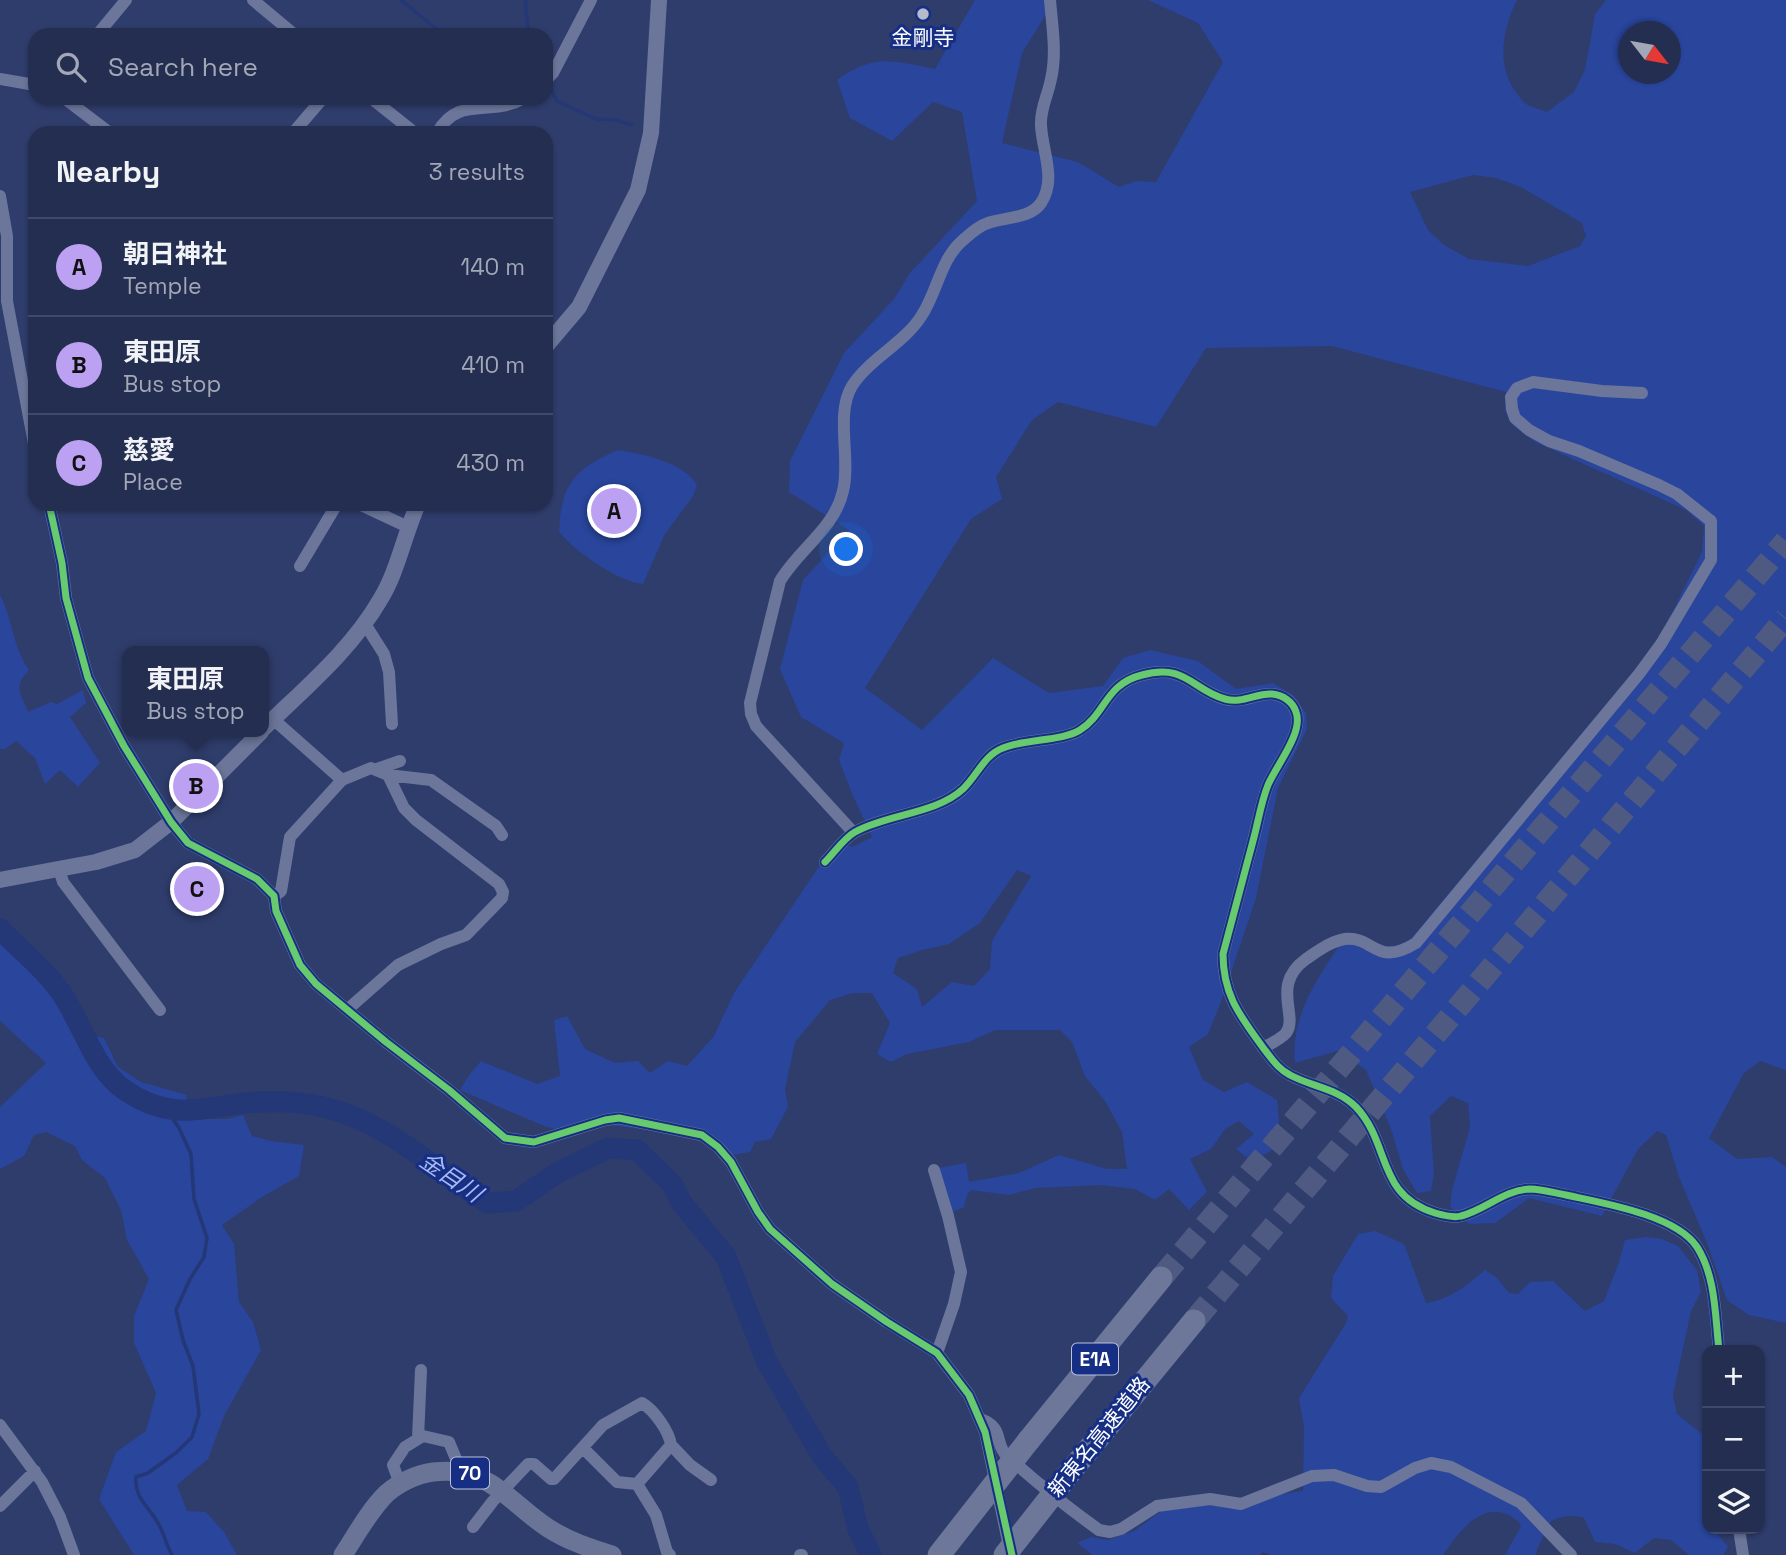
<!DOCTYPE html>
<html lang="en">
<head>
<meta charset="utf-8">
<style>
  body { margin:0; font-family:"Space Grotesk","Noto Sans JP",sans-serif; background:#2b3658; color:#f1f3f6 }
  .controls { position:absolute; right:21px; bottom:21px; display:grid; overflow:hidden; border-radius:14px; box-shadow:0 2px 5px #0004 }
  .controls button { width:63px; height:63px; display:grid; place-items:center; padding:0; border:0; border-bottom:2px solid #404a68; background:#232e51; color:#f1f3f6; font:35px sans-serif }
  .compass { position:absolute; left:1618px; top:21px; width:63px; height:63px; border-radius:50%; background:#232e51; box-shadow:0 2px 5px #0004; rotate:121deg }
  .you { position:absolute; left:847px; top:550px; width:24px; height:24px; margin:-18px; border:5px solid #fff; border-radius:50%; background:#1a73e8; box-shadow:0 0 0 10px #1a73e833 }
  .badge { display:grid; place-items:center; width:46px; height:46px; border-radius:50%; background:#bca0f2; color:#111; font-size:23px; font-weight:700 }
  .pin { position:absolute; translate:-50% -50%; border:4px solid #fff; box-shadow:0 2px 7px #0006 }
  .popup { position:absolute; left:122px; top:646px; width:147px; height:91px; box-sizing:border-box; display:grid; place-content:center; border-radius:14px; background:#232e51; filter:drop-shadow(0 2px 5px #0005); font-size:23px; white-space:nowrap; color:#a3a8b7 }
  .popup b { font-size:26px; color:#f1f3f6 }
  .popup::after { content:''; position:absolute; left:50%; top:100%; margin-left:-14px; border:14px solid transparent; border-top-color:#232e51 }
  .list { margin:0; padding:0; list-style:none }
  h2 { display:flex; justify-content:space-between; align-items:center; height:91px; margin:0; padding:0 28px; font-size:30px }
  h2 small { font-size:23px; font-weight:400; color:#a3a8b7 }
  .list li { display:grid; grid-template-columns:46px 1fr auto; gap:21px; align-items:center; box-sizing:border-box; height:98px; padding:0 28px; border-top:2px solid #404a68 }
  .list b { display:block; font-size:26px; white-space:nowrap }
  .list p { margin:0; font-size:23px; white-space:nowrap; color:#a3a8b7 }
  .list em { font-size:23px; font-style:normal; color:#a3a8b7 }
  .icon { flex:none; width:38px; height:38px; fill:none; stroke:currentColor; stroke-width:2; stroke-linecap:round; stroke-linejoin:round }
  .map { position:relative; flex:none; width:1786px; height:1555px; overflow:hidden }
  .search { position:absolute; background:#232e51; box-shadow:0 2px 5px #0004; left:28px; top:28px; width:525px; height:77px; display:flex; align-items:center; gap:18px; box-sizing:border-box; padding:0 24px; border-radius:21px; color:#a3a8b7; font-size:26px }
  .panel { position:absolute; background:#232e51; box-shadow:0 2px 5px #0004; left:28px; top:126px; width:525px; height:385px; border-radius:21px }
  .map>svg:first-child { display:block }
  .green { fill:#29459c; fill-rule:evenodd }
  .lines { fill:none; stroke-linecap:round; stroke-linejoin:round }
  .stream { stroke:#243776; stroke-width:3.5 }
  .river { stroke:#243776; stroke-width:21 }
  .motorway-tunnel { stroke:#4e5a82; stroke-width:23; stroke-dasharray:23 11; stroke-linecap:butt }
  .minor { stroke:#6b769a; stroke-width:12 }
  .tertiary { stroke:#6b769a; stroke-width:16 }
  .primary { stroke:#6a7497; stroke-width:19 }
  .motorway { stroke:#6c779a; stroke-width:23 }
  .motorway-bridge { stroke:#6c779a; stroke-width:23 }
  .cycleway-casing { stroke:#162f85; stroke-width:11 }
  .cycleway { stroke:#67ca6e; stroke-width:7 }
  .poi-dot { fill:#b6bbcc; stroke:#162f85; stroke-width:2.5 }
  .labels { text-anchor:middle; stroke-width:6; stroke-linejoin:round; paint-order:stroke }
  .shield { fill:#162f85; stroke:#b9c1da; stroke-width:2 }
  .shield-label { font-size:19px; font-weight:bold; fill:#fff }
  .poi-label { font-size:21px; fill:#fff; stroke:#162f85 }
  .street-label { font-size:21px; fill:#fff; stroke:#162f85 }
  .water-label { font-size:23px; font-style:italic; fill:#a6baf5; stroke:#162f85 }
</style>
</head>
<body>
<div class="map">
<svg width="1786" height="1555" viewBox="0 0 1786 1555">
  <rect width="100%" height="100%" fill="#2f3d6c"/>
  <path class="green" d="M975,0H1055L1022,53L1002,143L1078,162L1119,187L1136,181L1156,182L1223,62L1198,23L1148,0H1517C1503,28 1496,64 1515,91C1519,96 1522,101 1526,104C1532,108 1541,109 1547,112L1574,92L1585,70L1595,14L1606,0H1786V1070L1760,1061L1744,1073L1709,1138L1737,1159L1772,1157L1786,1167V1323L1749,1315L1727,1300L1707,1243L1679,1177L1666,1135L1657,1131L1638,1149L1602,1216L1529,1198L1495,1223L1469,1224L1450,1207L1452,1190L1470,1127L1468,1103L1451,1096L1430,1116L1434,1174L1431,1191L1417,1193L1403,1169L1391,1129L1366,1070L1337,1051L1295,1063C1290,1013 1321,974 1346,935C1375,945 1381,953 1410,940L1657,643L1702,552L1704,526L1686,510L1535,442L1512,425L1505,410L1506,392L1332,346L1206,348L1156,427L1058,402L1032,420L996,477L1002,499L971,519L865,688L922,730L993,658L1049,693L1103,686L1123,658L1150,650L1198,661L1236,689L1273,683L1293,695L1306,713L1307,729L1278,788L1256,898L1221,1002L1208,1034L1189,1047L1203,1080L1224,1092L1247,1082L1277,1100L1279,1122L1276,1148L1252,1161L1236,1149L1254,1134L1239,1121L1225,1129L1211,1149L1190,1159L1207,1192L1189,1210L1169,1189L1155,1200L1135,1189L1100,1185L1035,1188L1009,1195L971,1190L967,1195L964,1207L952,1212L938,1168L966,1163L969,1182L1019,1173L1059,1155L1107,1169H1127L1122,1132L1105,1101L1085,1076L1072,1042L1060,1030H995L969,1042L907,1054L891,1062L877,1054L890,1023L872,993H853L830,1000L795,1042L785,1089L788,1107L771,1139L755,1142L750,1152L727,1156L716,1138L609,1125L570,1133L544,1126L460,1090L469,1075L481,1061L537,1084L560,1076L554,1020L567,1016L585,1049L615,1063L638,1061L650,1073L668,1061L687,1066L714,1036L734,993L836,841L852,847L872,837L853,796L839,760L844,743L801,717L780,669L803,580L849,530L789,492L790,461L844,353L894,299L910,273L977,201L962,112L933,102L892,141L850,118L837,80C875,53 893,61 935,69ZM1628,32H1670V74H1628ZM1473,175L1496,178L1521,187L1582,223L1586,236L1580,246L1528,266L1469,259L1444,245L1428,230L1410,192ZM1017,870L1031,876L992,941L990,969L974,986L952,982L922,1007L917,989L893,973L898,958L922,950L949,944L980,923Z
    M618,450C642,454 684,462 697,485L693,496L665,534L643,584C617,581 576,552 559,532C561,483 575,469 618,450Z
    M0,595C13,620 12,645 29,670C13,687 20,692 28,712L51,702L57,704L83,690L86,703L70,717L100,763L78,787L60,770L45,784L35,758L16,741L5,749H0Z
    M0,939L43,975L64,1003L80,1033L104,1038L118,1067L141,1082L187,1095L184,1119H227L243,1115L252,1136L271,1141L304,1145L299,1176L262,1197L222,1225L234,1244L239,1302L253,1322L261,1350L224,1416L208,1459L177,1485L187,1511L206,1512L224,1532L237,1555H134L99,1499L116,1452L146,1431L156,1393L134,1343V1316L149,1279L127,1240L121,1210L105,1178L82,1160L75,1146L46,1132L34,1135L24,1156L0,1169V1107L46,1063L0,1021Z
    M1375,1231L1404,1244L1426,1303C1451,1299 1466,1286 1485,1270L1496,1277L1509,1293L1518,1294L1530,1282L1553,1281L1585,1311L1604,1301L1619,1262L1625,1240L1646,1237L1662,1239L1678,1246L1697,1270L1701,1292L1691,1311L1673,1395L1677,1414L1707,1438L1706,1519L1707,1529H1713L1728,1547L1723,1555H1689L1671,1540L1654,1538L1635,1553L1615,1544L1595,1542L1584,1518C1572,1514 1563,1516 1551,1521L1537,1549L1536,1555H1505L1521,1526L1518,1521C1514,1518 1508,1514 1503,1513C1478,1505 1455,1537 1443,1555H1271L1263,1552L1259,1555H1093L1077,1543L1091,1537L1108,1540L1134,1531L1163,1510L1303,1491L1304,1427L1299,1398L1346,1323L1348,1316L1331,1298L1333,1276L1358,1234Z"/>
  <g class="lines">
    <path class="stream" d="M401,0L444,35
      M526,0C524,10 529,23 528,35
      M546,55L550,63
      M549,85L557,101L596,119L616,120L632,125
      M167,1110L179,1128L191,1154L194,1199L207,1238L204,1257L190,1279L176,1310L183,1340L193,1366L199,1414L192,1437L177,1452L148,1473L136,1477C134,1497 148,1506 158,1523C164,1533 166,1545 172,1555"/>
    <path class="river" d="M0,929C21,951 45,969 62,994C83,1025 94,1070 126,1091C178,1125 205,1104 260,1102C281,1101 303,1102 323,1107C387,1121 434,1170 488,1203L516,1201L557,1173L608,1148L637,1150L672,1184L681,1202L726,1257L767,1362L822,1456L848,1487L858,1529L871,1555"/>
    <path class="motorway-tunnel" d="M1161,1278L1786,541
      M1194,1321L1786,618"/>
    <path class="minor" d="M253,0L295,35
      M97,35L126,0
      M0,79L35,85
      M546,80L553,73L591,0
      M64,98L110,133
      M371,98L415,133
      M293,133L323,98
      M437,133C459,94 490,118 524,98
      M0,196L7,236V301L35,449
      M49,504L62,563L66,598L88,678L124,746L171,822L188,843L257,879L274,896L276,911L300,965L316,984L386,1042L449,1090L505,1138L534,1142L605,1120L619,1118L702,1135L718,1147L731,1162L758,1212L770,1229L832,1284L887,1322L937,1353L969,1395L985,1432L1010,1551
      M359,504L408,527
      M300,566L337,504
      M365,624L384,654L389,672L392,724
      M273,719L342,780
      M377,769L400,761
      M853,832L756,726L751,714L750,703L780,581C799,549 835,528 843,491C851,459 835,414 852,386C869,359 905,343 922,315C937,292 941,259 962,241C970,234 978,226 988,223C1005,217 1030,219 1041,203C1057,179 1042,151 1041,125C1040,109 1048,95 1051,79C1057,54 1052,25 1050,0
      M825,862C834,853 844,838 855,832C887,814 936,814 963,789C977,776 984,755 1003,748C1024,739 1063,741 1080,730C1106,714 1105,684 1142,675C1186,663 1192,690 1225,699C1242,704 1256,693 1272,694C1283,695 1293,702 1296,712C1304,732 1276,766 1268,785C1261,802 1258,823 1253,841C1243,879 1233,916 1223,954C1223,996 1241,1017 1264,1049C1272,1059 1278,1069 1290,1075C1312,1087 1337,1088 1356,1107C1391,1144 1376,1195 1435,1213C1442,1215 1454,1218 1461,1216C1485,1210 1504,1190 1530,1189C1541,1189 1555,1193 1566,1195C1603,1203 1676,1215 1697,1247C1716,1277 1715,1316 1719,1350
      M59,869L63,882L160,1010
      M274,896L281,891L290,837L342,780L371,768L388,775L431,780L496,826L502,835
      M348,1009L398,965L441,944L466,935L502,898L503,892L499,884L416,820L404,808L388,775
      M1263,1048C1270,1044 1281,1039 1286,1033C1299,1016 1270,985 1306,959C1318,951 1331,941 1345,939C1375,936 1375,968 1416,943L1639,674L1661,644L1711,560V521L1677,494L1659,485L1579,451L1549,441L1529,430L1515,418L1512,409L1511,397L1517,388L1533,382L1602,391L1642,393
      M934,1170L948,1216L961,1272L954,1304L937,1353
      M980,1419C1006,1428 993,1444 1008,1457C1036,1482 1068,1508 1099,1530L1110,1532L1121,1529L1157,1506L1210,1499L1241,1504L1312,1476L1334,1475L1367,1486L1381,1487L1415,1468L1431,1463L1451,1467L1521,1503L1571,1555
      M0,1425L42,1482L60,1517L74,1555
      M418,1438L421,1370
      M671,1445L690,1465L711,1480
      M583,1448L617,1482L637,1484
      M400,1484L393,1465L405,1447L423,1436L449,1442L461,1471
      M637,1484L656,1515L667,1552L670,1555
      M0,1506L35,1471
      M473,1527L493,1501L528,1464H534L551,1479H554L603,1425L642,1403C654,1410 669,1431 671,1445L637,1484
      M1739,1529L1743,1555
      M800,1555H802"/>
    <path class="tertiary" d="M546,346L579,307L638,190L651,133L659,0
      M264,728C305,688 351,650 380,600C398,571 404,535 418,504
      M0,880L96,862L135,850L171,822L261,732"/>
    <path class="primary" d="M343,1555C356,1535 369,1511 386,1494C398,1483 417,1474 433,1472C489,1465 507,1501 548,1528C568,1541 590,1548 612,1555"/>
    <path class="motorway" d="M1029,1440L1161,1278
      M1071,1471L1194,1321"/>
    <path class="motorway-bridge" d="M939,1555L1029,1440
      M1005,1555L1071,1471"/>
    <g class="cycleway-casing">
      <path id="cycleway" d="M49,504L62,563L66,598L88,678L124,746L171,822L188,843L257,879L274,896L276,911L300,965L316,984L386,1042L449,1090L505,1138L534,1142L605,1120L619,1118L702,1135L718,1147L731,1162L758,1212L770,1229L832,1284L887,1322L937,1353L969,1395L985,1432L1012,1555
        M825,862C834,853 844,838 855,832C887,814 936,814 963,789C977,776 984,755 1003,748C1024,739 1063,741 1080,730C1106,714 1105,684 1142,675C1186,663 1192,690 1225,699C1242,704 1256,693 1272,694C1283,695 1293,702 1296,712C1304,732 1276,766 1268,785C1261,802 1258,823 1253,841C1243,879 1233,916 1223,954C1223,996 1241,1017 1264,1049C1272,1059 1278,1069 1290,1075C1312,1087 1337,1088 1356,1107C1391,1144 1376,1195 1435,1213C1442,1215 1454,1218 1461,1216C1485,1210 1504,1190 1530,1189C1541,1189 1555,1193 1566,1195C1603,1203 1676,1215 1697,1247C1716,1277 1715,1316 1719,1350"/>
    </g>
    <use href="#cycleway" class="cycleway"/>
  </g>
  <circle class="poi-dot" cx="923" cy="14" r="7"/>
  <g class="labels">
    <g class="shield">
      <rect x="1072" y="1343.5" width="46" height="31" rx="5"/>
      <rect x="451" y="1457.5" width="38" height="31" rx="5"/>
    </g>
    <g class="shield-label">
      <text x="1095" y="1366">E1A</text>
      <text x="470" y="1480">70</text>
    </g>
    <g class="poi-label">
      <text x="923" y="45">金剛寺</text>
    </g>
    <g class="street-label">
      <text transform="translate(1099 1437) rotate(-51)" y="7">新東名高速道路</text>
    </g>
    <g class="water-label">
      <text transform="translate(451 1177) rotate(34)" y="8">金目川</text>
    </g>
  </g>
</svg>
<div class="controls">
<button>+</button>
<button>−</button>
<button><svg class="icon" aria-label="layers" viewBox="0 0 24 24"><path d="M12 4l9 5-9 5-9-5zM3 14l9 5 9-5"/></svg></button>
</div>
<svg class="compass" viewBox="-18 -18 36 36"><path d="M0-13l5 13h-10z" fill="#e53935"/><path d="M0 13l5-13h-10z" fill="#a3a8b7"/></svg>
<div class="you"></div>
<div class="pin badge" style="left:614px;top:511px">A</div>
<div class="pin badge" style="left:196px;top:786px">B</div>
<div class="popup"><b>東田原</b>Bus stop</div>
<div class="pin badge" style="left:197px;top:889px">C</div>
<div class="search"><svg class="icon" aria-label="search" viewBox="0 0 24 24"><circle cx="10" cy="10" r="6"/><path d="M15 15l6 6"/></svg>Search here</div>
<section class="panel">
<h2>Nearby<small>3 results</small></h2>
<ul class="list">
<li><span class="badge">A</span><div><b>朝日神社</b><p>Temple</p></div><em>140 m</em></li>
<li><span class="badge">B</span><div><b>東田原</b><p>Bus stop</p></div><em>410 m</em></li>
<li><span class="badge">C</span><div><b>慈愛</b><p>Place</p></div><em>430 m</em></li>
</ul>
</section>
</div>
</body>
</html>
